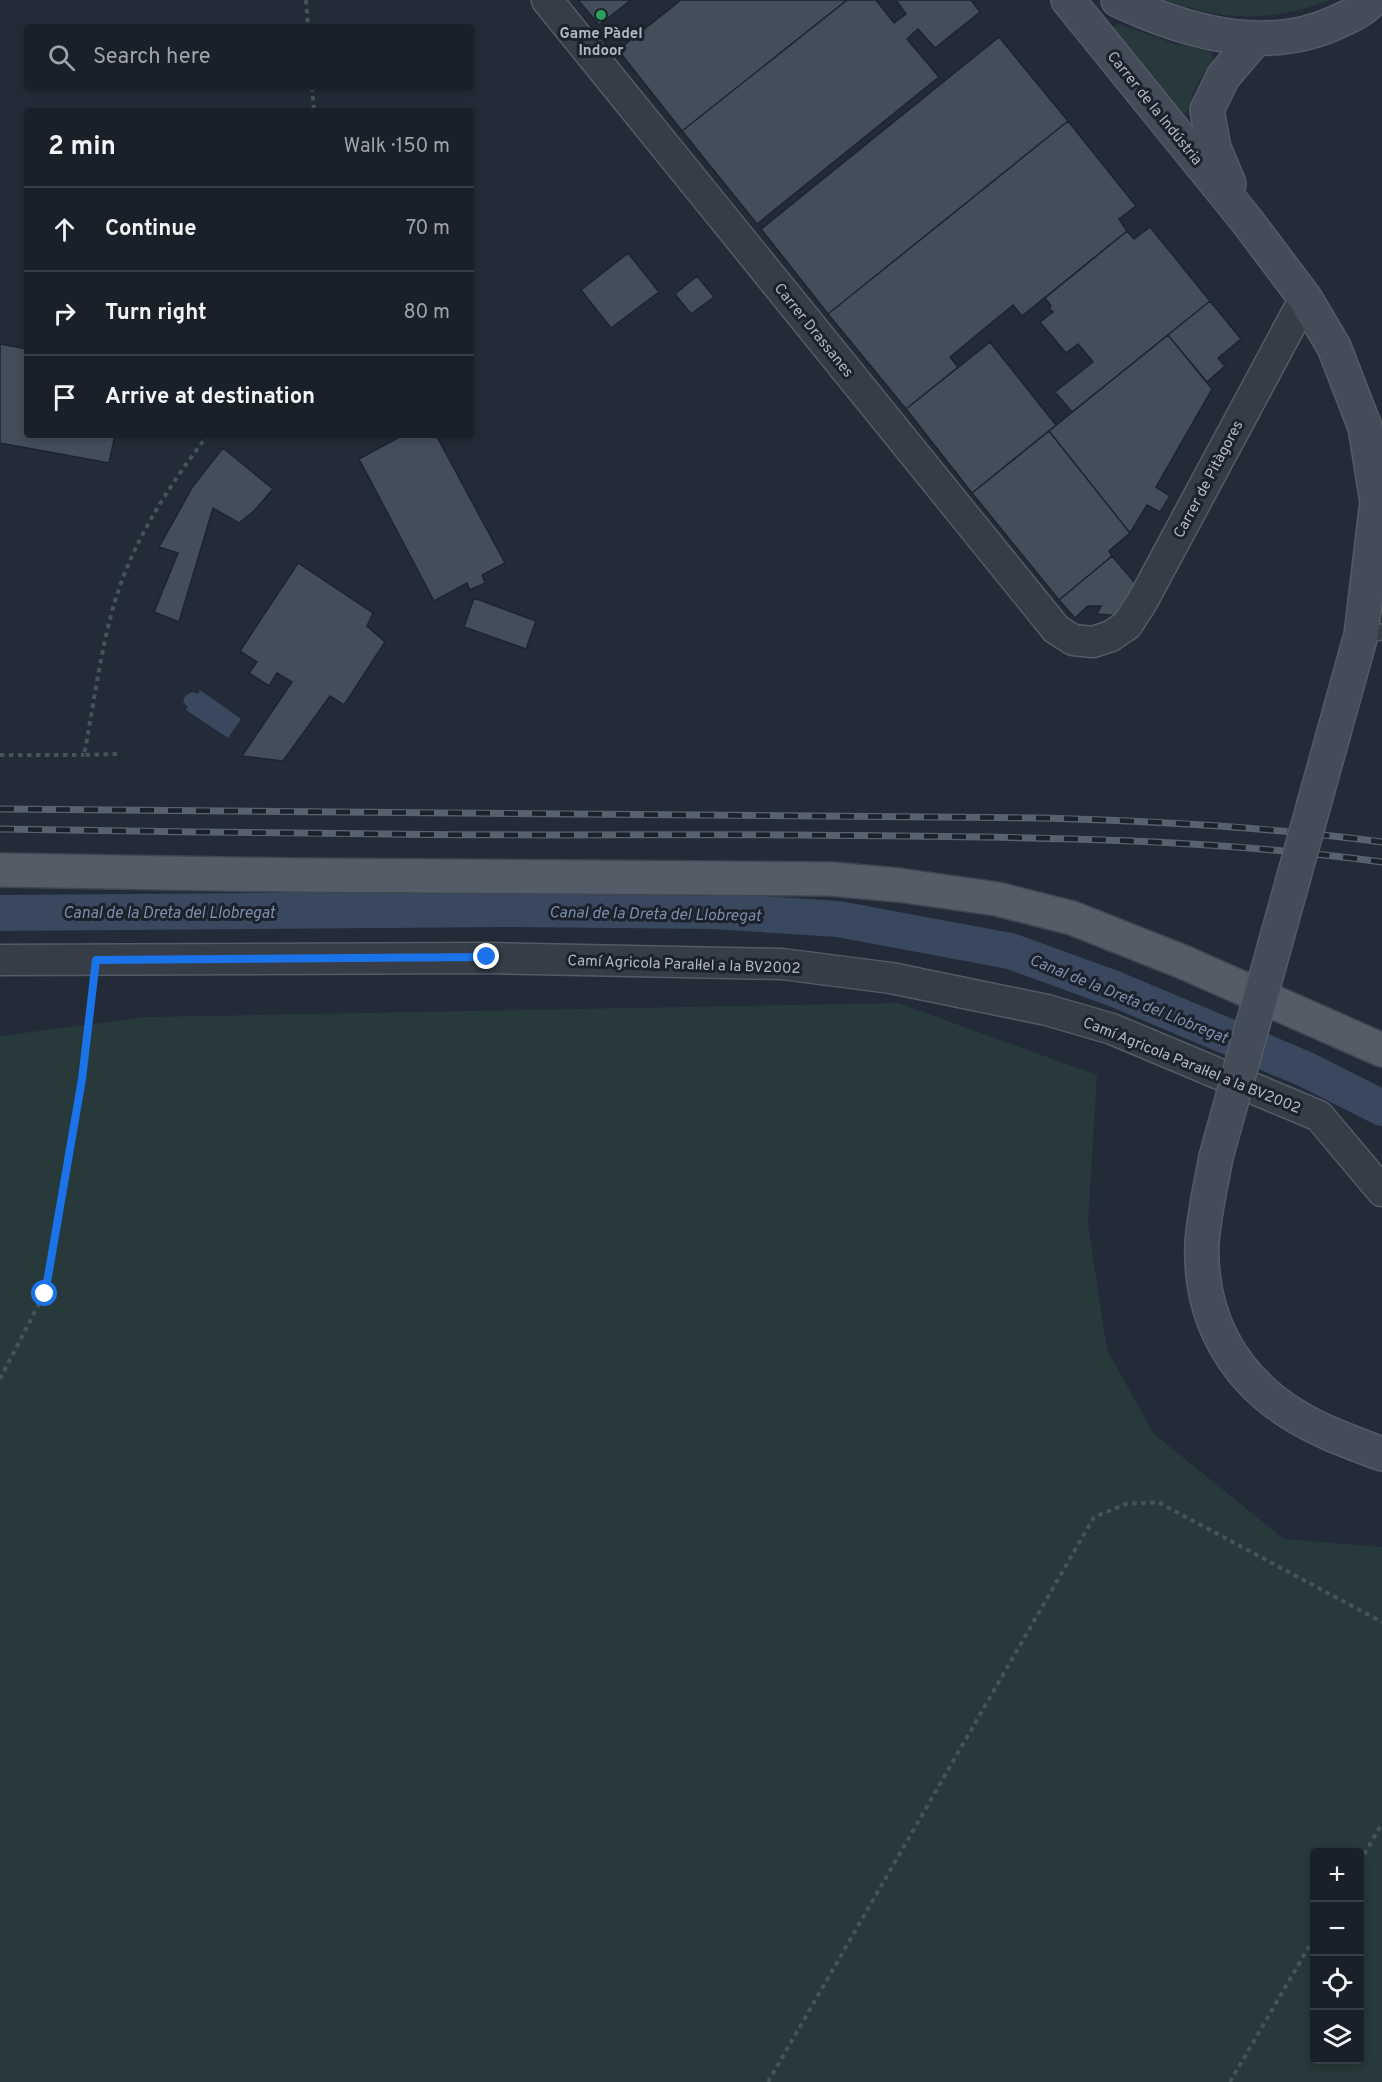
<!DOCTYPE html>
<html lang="en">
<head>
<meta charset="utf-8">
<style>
  body { margin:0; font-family:Overpass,sans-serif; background:#272d35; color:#f1f3f6 }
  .controls { position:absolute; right:18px; bottom:18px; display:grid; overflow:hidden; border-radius:6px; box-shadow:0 3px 9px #0003 }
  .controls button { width:54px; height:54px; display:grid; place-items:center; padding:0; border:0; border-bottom:2px solid #383e46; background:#1a2029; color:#f1f3f6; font:30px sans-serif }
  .stop { position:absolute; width:18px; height:18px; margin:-14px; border:4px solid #1a73e8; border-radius:50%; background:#fff }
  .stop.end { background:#1a73e8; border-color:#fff; box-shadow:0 2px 6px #0008 }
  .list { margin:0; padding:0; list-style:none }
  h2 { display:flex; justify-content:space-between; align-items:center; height:78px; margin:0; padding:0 24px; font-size:26px }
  h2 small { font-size:20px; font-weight:400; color:#9fa3a8 }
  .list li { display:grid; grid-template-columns:39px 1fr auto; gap:18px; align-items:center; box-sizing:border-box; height:84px; padding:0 24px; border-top:2px solid #383e46 }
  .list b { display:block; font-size:22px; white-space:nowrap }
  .list em { font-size:20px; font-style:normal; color:#9fa3a8 }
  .icon { flex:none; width:33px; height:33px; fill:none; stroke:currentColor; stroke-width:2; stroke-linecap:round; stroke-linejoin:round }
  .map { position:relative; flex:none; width:1382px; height:2082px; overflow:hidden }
  .search { position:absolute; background:#1a2029; box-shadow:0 3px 9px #0003; left:24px; top:24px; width:450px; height:66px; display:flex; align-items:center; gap:15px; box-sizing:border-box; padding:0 21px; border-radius:6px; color:#9fa3a8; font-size:22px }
  .panel { position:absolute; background:#1a2029; box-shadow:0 3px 9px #0003; left:24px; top:108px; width:450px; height:330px; border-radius:6px }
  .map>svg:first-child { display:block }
  .green { fill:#27393a; fill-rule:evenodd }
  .water { fill:#39485f }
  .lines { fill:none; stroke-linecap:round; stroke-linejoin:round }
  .canal { stroke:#39485f; stroke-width:36 }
  .building { fill:#444e5b; stroke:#1d242e; stroke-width:1.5 }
  .lane-casing { stroke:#535b65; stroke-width:18 }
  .street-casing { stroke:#535b65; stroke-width:33 }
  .secondary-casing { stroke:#535b65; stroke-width:36 }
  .primary-casing { stroke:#3f4651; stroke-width:36 }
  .path { stroke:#445557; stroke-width:4; stroke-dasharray:4.5 4.5; stroke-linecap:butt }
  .lane { stroke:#363d47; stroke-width:15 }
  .street { stroke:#363d47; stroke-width:30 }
  .secondary { stroke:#444c5a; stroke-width:33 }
  .primary { stroke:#545c67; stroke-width:33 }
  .rail-casing { stroke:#58616e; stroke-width:7 }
  .rail { stroke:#1b222c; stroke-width:4.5; stroke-dasharray:14; stroke-linecap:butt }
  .secondary-bridge-casing { stroke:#535b65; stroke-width:36; stroke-linecap:butt }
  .secondary-bridge { stroke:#444c5a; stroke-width:33 }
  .route { stroke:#1a73e8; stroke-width:8 }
  .leisure-dot { fill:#2e9e5b; stroke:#1b222c; stroke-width:2 }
  .labels { text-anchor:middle; stroke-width:6; stroke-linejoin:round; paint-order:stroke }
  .poi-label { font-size:15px; font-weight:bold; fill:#b0b8c4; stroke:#1b222c }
  .street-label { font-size:15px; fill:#b0b8c4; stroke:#1b222c }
  .water-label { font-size:16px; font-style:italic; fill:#7b8eaa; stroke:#1b222c }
</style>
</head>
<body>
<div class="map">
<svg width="1382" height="2082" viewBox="0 0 1382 2082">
  <rect width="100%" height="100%" fill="#222b37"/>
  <path class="green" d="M1165,0H1331C1270,22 1226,22 1165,0Z
    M1119,24L1172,43L1208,50L1212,54L1213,60L1198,82L1192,95L1190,107L1186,112L1179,115L1109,29Z
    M898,1003L1097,1075L1088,1224L1107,1350L1154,1434L1284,1539L1382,1547V2082H0V1036L147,1017ZM1360,1852V2060H1314V1852Z"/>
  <path class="water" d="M200,690L241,719L228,738L186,710L188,707L183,702L185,696L192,692L198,694Z"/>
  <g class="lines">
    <path class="canal" d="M0,913L513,909L713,911L838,919L1010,951L1115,989L1305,1069L1382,1108"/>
  </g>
  <path class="building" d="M578,0H631L599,25Z
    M681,0H847L682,131L618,50Z
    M847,0H876L894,23L906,14L896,0H971L980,12L935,48L918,29L907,39L939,77L757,224L682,131Z
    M999,37L1068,121L828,314L761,229Z
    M1068,121L1136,206L1119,219L1127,231L1022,316L1013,305L950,357L958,367L906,409L828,314Z
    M1150,227L1210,301L1072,412L1055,392L1093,362L1078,344L1066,353L1040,322L1053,312L1049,308L1051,306L1045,298L1127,231L1134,239Z
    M628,253L659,292L611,328L581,290Z
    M697,276L714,297L691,314L675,294Z
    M1210,301L1241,339L1218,358L1225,366L1207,382L1168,335Z
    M1168,335L1212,389L1156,487L1170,496L1160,512L1147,505L1130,533L1049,431Z
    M990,342L1056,425L972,493L906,409Z
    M0,344L27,349V435H115L109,463L0,443Z
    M1049,431L1130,533L1109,551L1112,556L1059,600L972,493Z
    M403,435H436L505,563L482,575L485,583L470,590L467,583L434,601L359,459Z
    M223,448L273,489L254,511L239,523L213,508L179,622L154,612L178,553L159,547L193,486Z
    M1112,556L1136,584L1120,616L1097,614L1101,606H1088L1075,618L1059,600Z
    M298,563L373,613L367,626L385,642L344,705L330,696L283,761L242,756L292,682L277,673L269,686L249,673L257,662L240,651Z
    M474,598L536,621L526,649L464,627Z"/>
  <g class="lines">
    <g class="lane-casing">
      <path id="lane" d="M1361,635L1382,632"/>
    </g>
    <g class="street-casing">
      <path id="street" d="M547,0L1056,629L1073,640L1093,642L1111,636L1127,625L1142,602L1305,298
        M0,960L487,958L782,964L891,978L1047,1010L1112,1029L1319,1116L1382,1191"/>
    </g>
    <g class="secondary-casing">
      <path id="secondary" d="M1068,0L1247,221L1305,298L1334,347L1365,427L1377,502L1361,635L1314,804
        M1118,0C1185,32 1267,55 1337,22C1350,16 1362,11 1372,0
        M1229,184L1214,148L1207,110L1223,77L1256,38
        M1216,1157C1211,1185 1204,1214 1202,1243C1199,1316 1232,1377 1294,1415C1321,1432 1353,1443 1382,1454"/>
    </g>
    <g class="primary-casing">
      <path id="primary" d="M0,870L291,875L831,879L898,885L997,899L1072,918L1183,962L1382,1050"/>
    </g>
    <path class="path" d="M306,0L308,27
      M312,87L314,111
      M117,754L84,755C93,709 99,661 111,615C128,549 166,489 208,435
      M0,755H84
      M0,1379L44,1294L82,1079L93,990
      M1360,1862L1382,1823
      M768,2082L1094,1517L1126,1504L1158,1502L1382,1622
      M1230,2082L1314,1938"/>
    <use href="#lane" class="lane"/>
    <use href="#street" class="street"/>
    <use href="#secondary" class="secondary"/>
    <use href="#primary" class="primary"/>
    <g class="rail-casing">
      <path id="rail" d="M0,809L1042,818C1156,821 1269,827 1382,842
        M0,829C130,831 259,833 389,834C526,836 663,834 799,835C994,837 1189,836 1382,862"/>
    </g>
    <use href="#rail" class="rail"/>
    <g class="secondary-bridge-casing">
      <path id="secondary-bridge" d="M1216,1157L1314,804"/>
    </g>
    <use href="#secondary-bridge" class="secondary-bridge"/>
  </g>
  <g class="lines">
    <path class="route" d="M45,1294L82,1079L96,960L487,957"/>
  </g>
  <circle class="leisure-dot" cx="601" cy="15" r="6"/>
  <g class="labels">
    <g class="poi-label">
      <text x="601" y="38">Game Pàdel<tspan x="601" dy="17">Indoor</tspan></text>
    </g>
    <g class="street-label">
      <text transform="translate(1155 108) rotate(51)" y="5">Carrer de la Indústria</text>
      <text transform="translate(814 330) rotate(51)" y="5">Carrer Drassanes</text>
      <text transform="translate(1208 479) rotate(-62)" y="5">Carrer de Pitàgores</text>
      <text transform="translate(684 964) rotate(2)" y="5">Camí Agricola Paral·lel a la BV2002</text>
      <text transform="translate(1192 1065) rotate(22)" y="5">Camí Agricola Paral·lel a la BV2002</text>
    </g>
    <g class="water-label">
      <text x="169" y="918">Canal de la Dreta del Llobregat</text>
      <text transform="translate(655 913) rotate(1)" y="6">Canal de la Dreta del Llobregat</text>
      <text transform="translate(1129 998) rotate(22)" y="6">Canal de la Dreta del Llobregat</text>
    </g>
  </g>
</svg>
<div class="controls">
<button>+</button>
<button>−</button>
<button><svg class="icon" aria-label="locate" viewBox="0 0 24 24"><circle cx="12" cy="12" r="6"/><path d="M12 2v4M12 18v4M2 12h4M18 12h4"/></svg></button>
<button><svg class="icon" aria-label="layers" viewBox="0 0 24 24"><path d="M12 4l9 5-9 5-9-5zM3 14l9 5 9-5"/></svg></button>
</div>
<div class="stop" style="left:45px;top:1294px"></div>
<div class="stop end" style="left:487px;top:957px"></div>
<div class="search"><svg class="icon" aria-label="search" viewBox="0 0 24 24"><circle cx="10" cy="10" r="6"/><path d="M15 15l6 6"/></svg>Search here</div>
<section class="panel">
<h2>2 min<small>Walk · 150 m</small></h2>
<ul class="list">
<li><svg class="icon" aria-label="ahead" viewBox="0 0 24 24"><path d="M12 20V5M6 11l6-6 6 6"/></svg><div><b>Continue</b></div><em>70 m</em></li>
<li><svg class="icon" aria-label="right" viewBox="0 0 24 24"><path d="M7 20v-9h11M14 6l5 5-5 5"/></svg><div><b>Turn right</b></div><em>80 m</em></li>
<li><svg class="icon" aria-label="arrive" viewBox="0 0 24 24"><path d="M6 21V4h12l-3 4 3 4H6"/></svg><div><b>Arrive at destination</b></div></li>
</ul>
</section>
</div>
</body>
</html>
